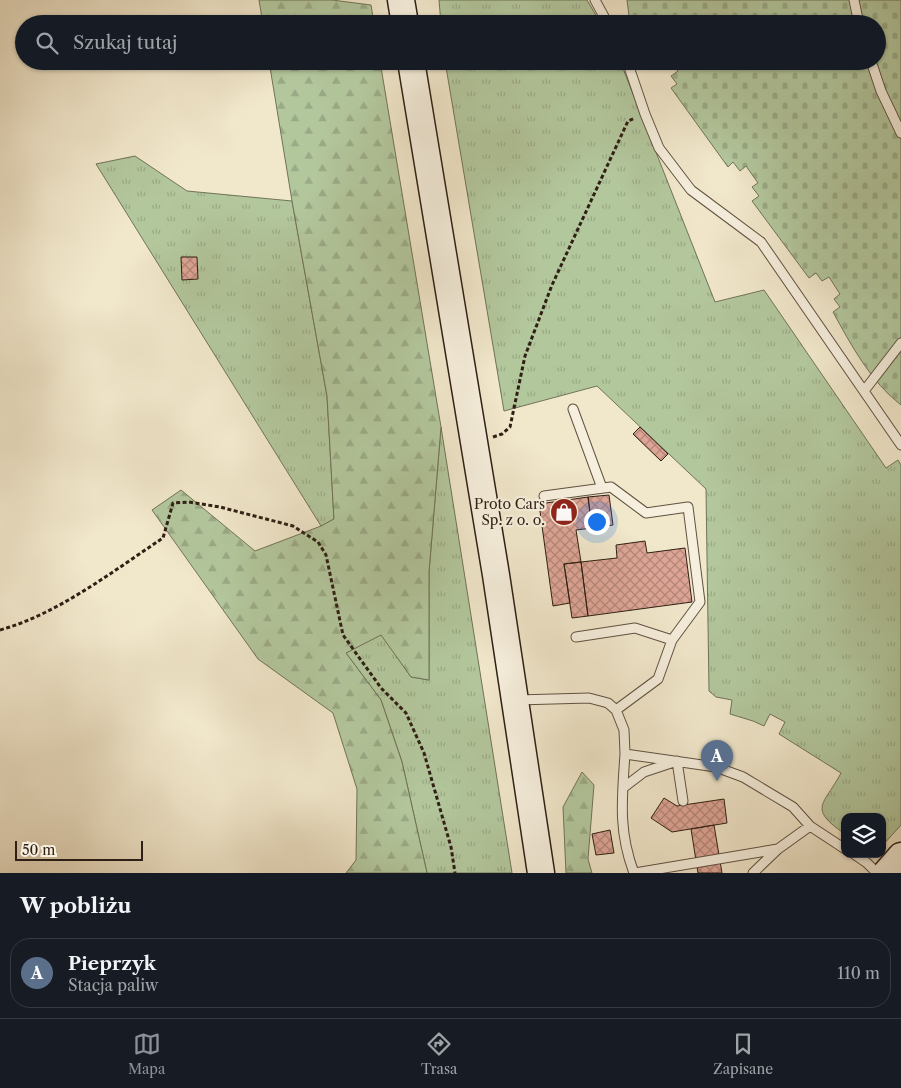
<!DOCTYPE html>
<html lang="pl">
<head>
<meta charset="utf-8">
<style>
  body { margin:0; font-family:"Libre Caslon Text",serif; background:#20242c; color:#f1f3f6 }
  .controls { position:absolute; right:15px; bottom:15px; display:grid; overflow:hidden; border-radius:10px; box-shadow:0 1px 4px #0004 }
  .controls button { width:45px; height:45px; display:grid; place-items:center; padding:0; border:0; border-bottom:1px solid #363941; background:#171b24; color:#f1f3f6; font:25px sans-serif }
  .scale { position:absolute; left:15px; bottom:12px; width:128px; box-sizing:border-box; padding-left:5px; border:2px solid #2f1f14; border-top:0; font-size:14px; line-height:18px; white-space:nowrap; color:#2f1f14; -webkit-text-stroke:4px #f6efdd; paint-order:stroke }
  .you { position:absolute; left:596px; top:521px; width:18px; height:18px; margin:-12px; border:4px solid #fff; border-radius:50%; background:#1a73e8; box-shadow:0 0 0 8px #1a73e833 }
  .badge { display:grid; place-items:center; width:32px; height:32px; border-radius:50%; background:#8c9099; color:#fff; font-size:16px; font-weight:700 }
  .pin { position:absolute; translate:-50% -41px; filter:drop-shadow(0 1px 2px #0008) }
  .pin::after { content:''; position:absolute; top:26px; width:18px; height:15px; background:inherit; clip-path:polygon(0 0,100% 0,50% 100%) }
  .list { margin:0; padding:0; list-style:none }
  h2 { display:flex; justify-content:space-between; align-items:center; height:65px; margin:0; padding:0 20px; font-size:21px }
  h2 small { font-size:16px; font-weight:400; color:#9ea1a6 }
  .list li { display:grid; grid-template-columns:32px 1fr auto; gap:15px; align-items:center; box-sizing:border-box; height:70px; margin:0 10px 10px; padding:0 10px; border:1px solid #363941; border-radius:20px }
  .list b { display:block; font-size:19px; white-space:nowrap }
  .list p { margin:0; font-size:16px; white-space:nowrap; color:#9ea1a6 }
  .list em { font-size:16px; font-style:normal; color:#9ea1a6 }
  .icon { flex:none; width:28px; height:28px; fill:none; stroke:currentColor; stroke-width:2; stroke-linecap:round; stroke-linejoin:round }
  .map { position:relative; flex:none; width:901px; height:873px; overflow:hidden }
  .search { position:absolute; background:#171b24; box-shadow:0 1px 4px #0004; left:15px; right:15px; top:15px; height:55px; display:flex; align-items:center; gap:12px; box-sizing:border-box; padding:0 18px; border-radius:28px; color:#9ea1a6; font-size:19px }
  .sheet { height:145px; background:#171b24 }
  nav { display:flex; justify-content:space-around; align-items:center; box-sizing:border-box; height:70px; border-top:1px solid #363941; background:#171b24; font-size:14px; color:#9ea1a6 }
  nav a { display:grid; justify-items:center; gap:2px }
  nav .on { color:#8c9099 }
  .map>svg:first-child { display:block }
  .grass { fill:url(#grass-tufts); stroke:#717358 }
  .forest { fill:url(#forest-firs); stroke:#717358 }
  .cemetery { fill:url(#cemetery-stones); stroke:#717358 }
  .building { fill:url(#building-cross-hatch); stroke:#2f1f14 }
  .lines { fill:none; stroke-linecap:round; stroke-linejoin:round }
  .service-casing { stroke:#605142; stroke-width:11 }
  .secondary-casing { stroke:#2f1f14; stroke-width:29 }
  .path { stroke:#2f1f14; stroke-width:3; stroke-dasharray:4 2.5; stroke-linecap:butt }
  .service { stroke:#f6efdd; stroke-width:9 }
  .secondary { stroke:#f6efdd; stroke-width:26 }
  .labels { text-anchor:middle; stroke-width:4.5; stroke-linejoin:round; paint-order:stroke }
  .poi-label { font-size:14px; fill:#2f1f14; stroke:#f6efdd; text-anchor:end }
</style>
</head>
<body>
<div class="map">
<svg width="901" height="873" viewBox="0 0 901 873">
  <defs>
    <pattern id="grass-tufts" width="24" height="20" patternUnits="userSpaceOnUse" patternTransform="scale(1.25)"><rect width="24" height="20" fill="#b3c79d"/><path d="M3 7l-1-3M5 7V3M7 7l1-3M15 17l-1-3M17 17v-4M19 17l1-3" fill="none" stroke="#9aaa86"/></pattern>
    <pattern id="forest-firs" width="22" height="20" patternUnits="userSpaceOnUse" patternTransform="scale(1.25)"><rect width="22" height="20" fill="#b3c79d"/><path d="M5 1l3.5 6h-7zM16 11l3.5 6h-7z" fill="#9aaa86"/></pattern>
    <pattern id="cemetery-stones" width="16" height="16" patternUnits="userSpaceOnUse" patternTransform="scale(1.25)"><rect width="16" height="16" fill="#b3c79d"/><path d="M2 7V4a2 2 0 0 1 4 0v3zM10 15v-3a2 2 0 0 1 4 0v3z" fill="#9aaa86"/></pattern>
    <pattern id="building-cross-hatch" width="8" height="8" patternUnits="userSpaceOnUse" patternTransform="scale(1.25)"><rect width="8" height="8" fill="#dea596"/><path d="M0 0l8 8M0 8l8-8" fill="none" stroke="#b48679"/></pattern>
  </defs>
  <rect width="100%" height="100%" fill="#f1e7cb"/>
  <filter id="stains"><feTurbulence type="fractalNoise" baseFrequency=".004" numOctaves="4"/><feColorMatrix values="0 0 0 0 .2 0 0 0 0 .09 0 0 0 0 .02 0 0 0 .5 -.17"/></filter>
  <radialGradient id="worn" r=".72"><stop offset=".6" stop-color="#630" stop-opacity="0"/><stop offset="1" stop-color="#630" stop-opacity=".3"/></radialGradient>
  <path class="grass" d="M439,0H587L601,24H441Z
    M445,61H620L715,302L764,290L886,468L898,460L901,465V825L882,846V817H845V834C807,808 824,805 841,773L779,734L785,722L770,714L764,726L753,721L730,714L732,700L716,697L709,691L706,489L597,386L504,411Z
    M135,156L187,191L292,201L327,396L334,519L321,526L96,164Z
    M441,427L512,873H427L402,762L381,700L346,653L381,634L411,677L429,680V572Z"/>
  <path class="forest" d="M259,0H332L371,5L374,24H263Z
    M269,61H380L441,427L429,572V680L411,677L381,635L346,653L381,700L402,762L427,873H346L356,860L357,789L333,713L258,659L152,510L181,490L255,551L321,526L334,519L327,396L292,201Z
    M582,772L594,785L588,859L592,873H566L563,807Z"/>
  <path class="cemetery" d="M627,0H901V405C871,382 851,345 833,312L840,307L834,299L840,294L829,277L822,281L816,273L809,278L752,201L759,196L752,187L758,183L746,166L740,171L733,162L728,167L671,88L677,84L671,76L678,71L670,61H877V24H630Z"/>
  <path class="building" d="M181,257H197L198,279L182,280Z
    M640,427L668,454L661,461L633,434Z
    M609,495L613,525L592,528L588,497Z
    M588,497L592,528L576,530L581,562L564,564L570,603L553,606L539,504Z
    M645,541L647,553L685,548L692,602L588,616L581,562L617,558L616,545Z
    M581,562L588,616L572,618L564,564Z
    M664,798L677,806L724,799L727,823L672,832L651,818Z
    M714,825L722,873H698L691,829Z
    M610,830L614,853L596,855L592,834Z"/>
  <g class="lines">
    <g class="service-casing">
      <path id="service" d="M595,0L608,24
        M854,0L859,24
        M627,61L645,114L659,148L691,190L761,242L901,445
        M871,61L881,91L901,133
        M864,391L901,343
        M573,409L602,488
        M544,496L611,487L646,513L688,507L700,602L672,640L658,679L616,710
        M576,637L635,628L672,640
        M517,700L589,698L608,703L616,710L624,730L625,754
        M623,788L644,772L677,761L683,801
        M854,854L867,863L877,873
        M634,873C618,831 622,798 625,754L716,767L743,777L793,807L810,826L845,849
        M635,873L778,849
        M753,873L778,849L810,826"/>
    </g>
    <g class="secondary-casing">
      <path id="secondary" d="M401,0L405,24
        M411,61L496,575L541,873
        M886,873L901,856"/>
    </g>
    <path class="path" d="M493,437L502,434L510,427L525,356L552,285L628,121L635,118
      M0,630C58,614 113,571 163,538L173,503L189,502L220,507L293,526L318,542L326,555L343,635L381,688L406,713L424,753L451,847L455,873"/>
    <use href="#service" class="service"/>
    <use href="#secondary" class="secondary"/>
  </g>
  <defs>
    <g id="shop-disc" transform="scale(1.4375)"><circle r="9.5" fill="#8f2418" stroke="#f6efdd"/><path d="M-5-2.5h2.3a2.7 3.5 0 0 1 5.4 0H5L5.5 6h-11ZM-1.5-2.5h3a1.5 2.3 0 0 0-3 0Z" fill="#fff"/></g>
  </defs>
  <g fill-rule="evenodd">
    <use href="#shop-disc" x="564" y="512"/>
  </g>
  <g class="labels">
    <g class="poi-label">
      <text x="545" y="509">Proto Cars<tspan x="545" dy="16">Sp. z o. o.</tspan></text>
    </g>
  </g>
  <rect width="100%" height="100%" filter="url(#stains)"/>
  <rect width="100%" height="100%" fill="url(#worn)"/>
</svg>
<div class="controls">
<button><svg class="icon" aria-label="layers" viewBox="0 0 24 24"><path d="M12 4l9 5-9 5-9-5zM3 14l9 5 9-5"/></svg></button>
</div>
<div class="scale">50 m</div>
<div class="you"></div>
<div class="pin badge" style="left:717px;top:781px;background:#5c6f8a">A</div>
<div class="search"><svg class="icon" aria-label="search" viewBox="0 0 24 24"><circle cx="10" cy="10" r="6"/><path d="M15 15l6 6"/></svg>Szukaj tutaj</div>
</div>
<section class="sheet">
<h2>W pobliżu<small></small></h2>
<ul class="list">
<li><span class="badge" style="background:#5c6f8a">A</span><div><b>Pieprzyk</b><p>Stacja paliw</p></div><em>110 m</em></li>
</ul>
</section>
<nav>
<a class="on"><svg class="icon" aria-label="map" viewBox="0 0 24 24"><path d="M3 6l6-2 6 2 6-2v14l-6 2-6-2-6 2zM9 4v14M15 6v14"/></svg>Mapa</a>
<a><svg class="icon" aria-label="directions" viewBox="0 0 24 24"><path d="M12 3l9 9-9 9-9-9zM9 14v-3h6M13 9l2 2-2 2"/></svg>Trasa</a>
<a><svg class="icon" aria-label="saved" viewBox="0 0 24 24"><path d="M7 4h10v16l-5-4-5 4z"/></svg>Zapisane</a>
</nav>
</body>
</html>
